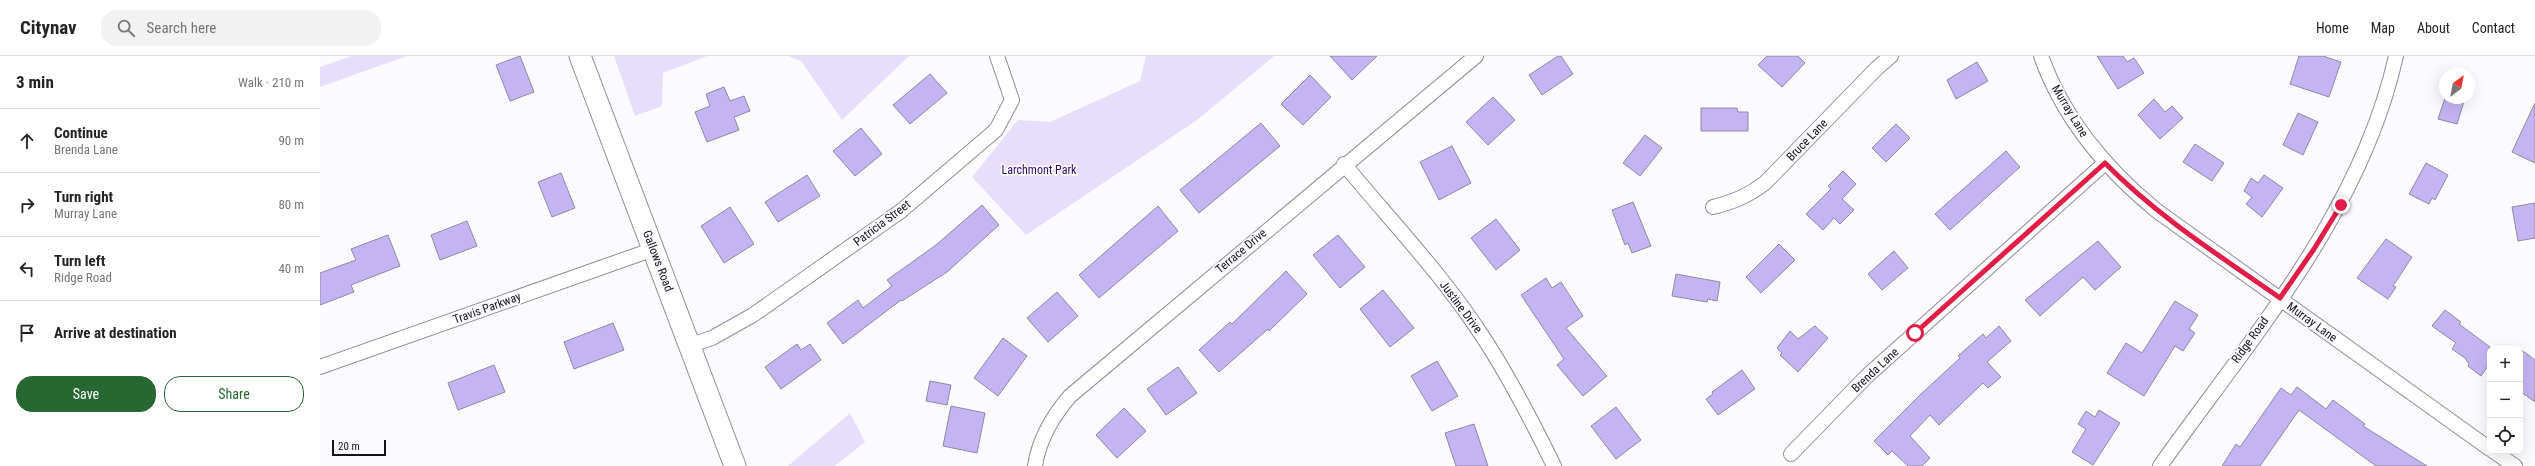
<!DOCTYPE html>
<html lang="en">
<head>
<meta charset="utf-8">
<style>
  body { margin:0; font-family:"Roboto Condensed",sans-serif; background:#f2f2f2; color:#222 }
  .controls { position:absolute; right:12px; bottom:12px; display:grid; overflow:hidden; border-radius:8px; box-shadow:0 4px 16px #0002 }
  .controls button { width:36px; height:36px; display:grid; place-items:center; padding:0; border:0; border-bottom:1px solid #e0e0e0; background:#fff; color:#222; font:20px sans-serif }
  .compass { position:absolute; left:2119px; top:12px; width:36px; height:36px; border-radius:50%; background:#fff; box-shadow:0 4px 16px #0002; rotate:32deg }
  .scale { position:absolute; left:12px; bottom:10px; width:54px; box-sizing:border-box; padding-left:4px; border:2px solid #15131a; border-top:0; font-size:11px; line-height:14px; white-space:nowrap; color:#15131a; -webkit-text-stroke:3px #fbfaff; paint-order:stroke }
  .stop { position:absolute; width:12px; height:12px; margin:-9px; border:3px solid #e11d48; border-radius:50%; background:#fff }
  .stop.end { background:#e11d48; border-color:#fff; box-shadow:0 1px 4px #0008 }
  .list { margin:0; padding:0; list-style:none }
  h2 { display:flex; justify-content:space-between; align-items:center; height:52px; margin:0; padding:0 16px; font-size:17px }
  h2 small { font-size:13px; font-weight:400; color:#767676 }
  .list li { display:grid; grid-template-columns:26px 1fr auto; gap:12px; align-items:center; box-sizing:border-box; height:64px; padding:0 16px; border-top:1px solid #e0e0e0 }
  .list b { display:block; font-size:15px; white-space:nowrap }
  .list p { margin:0; font-size:13px; white-space:nowrap; color:#767676 }
  .list em { font-size:13px; font-style:normal; color:#767676 }
  .actions { display:flex; gap:8px; padding:12px 16px }
  .actions a { flex:1; padding:9px 0; border:1px solid #276731; border-radius:16px; text-align:center; font-size:14px; color:#276731 }
  .actions .main { background:#276731; color:#fff }
  .icon { flex:none; width:22px; height:22px; fill:none; stroke:currentColor; stroke-width:2; stroke-linecap:round; stroke-linejoin:round }
  .map { position:relative; flex:none; width:2215px; height:410px; overflow:hidden }
  header { display:flex; align-items:center; gap:24px; box-sizing:border-box; height:56px; padding:0 20px; background:#fff; border-bottom:1px solid #e0e0e0 }
  header strong { font-size:19px }
  nav { display:flex; gap:22px; margin-inline-start:auto; font-size:14px }
  .search { width:280px; height:36px; background:#f2f2f2; display:flex; align-items:center; gap:10px; box-sizing:border-box; padding:0 14px; border-radius:16px; color:#767676; font-size:15px }
  main { display:flex }
  aside { flex:1; background:#fff }
  .map>svg:first-child { display:block }
  .green { fill:#e6defc }
  .building { fill:#c5b4f4; stroke:#8e899f }
  .lines { fill:none; stroke-linecap:round; stroke-linejoin:round }
  .street-casing { stroke:#908ba0; stroke-width:16 }
  .secondary-casing { stroke:#908ba0; stroke-width:23 }
  .street { stroke:#fff; stroke-width:14 }
  .secondary { stroke:#fff; stroke-width:21 }
  .route { stroke:#e11d48; stroke-width:5 }
  .labels { text-anchor:middle; stroke-width:3.5; stroke-linejoin:round; paint-order:stroke }
  .street-label { font-size:12px; fill:#15131a; stroke:#fbfaff }
  .park-label { font-size:12px; fill:#350b67; stroke:#fbfaff }
</style>
</head>
<body>
<header>
<strong>Citynav</strong>
<div class="search"><svg class="icon" aria-label="search" viewBox="0 0 24 24"><circle cx="10" cy="10" r="6"/><path d="M15 15l6 6"/></svg>Search here</div>
<nav><a>Home</a><a>Map</a><a>About</a><a>Contact</a></nav>
</header>
<main>
<aside>
<h2>3 min<small>Walk · 210 m</small></h2>
<ul class="list">
<li><svg class="icon" aria-label="ahead" viewBox="0 0 24 24"><path d="M12 20V5M6 11l6-6 6 6"/></svg><div><b>Continue</b><p>Brenda Lane</p></div><em>90 m</em></li>
<li><svg class="icon" aria-label="right" viewBox="0 0 24 24"><path d="M7 20v-9h11M14 6l5 5-5 5"/></svg><div><b>Turn right</b><p>Murray Lane</p></div><em>80 m</em></li>
<li><svg class="icon" aria-label="left" viewBox="0 0 24 24"><path d="M17 20v-9H6M10 6l-5 5 5 5"/></svg><div><b>Turn left</b><p>Ridge Road</p></div><em>40 m</em></li>
<li><svg class="icon" aria-label="arrive" viewBox="0 0 24 24"><path d="M6 21V4h12l-3 4 3 4H6"/></svg><div><b>Arrive at destination</b></div></li>
</ul>
<div class="actions"><a class="main">Save</a><a>Share</a></div>
</aside>
<div class="map">
<svg width="2215" height="410" viewBox="0 0 2215 410">
  <rect width="100%" height="100%" fill="#fbfaff"/>
  <path class="green" d="M32,0H87L0,31V11Z
    M294,0H387L343,17L342,50L315,60Z
    M468,0H589L522,64L481,5Z
    M826,0H954L877,64L706,179L652,121L698,64L730,66L820,25Z
    M530,357L545,386L515,410H468Z"/>
  <path class="building" d="M200,0L214,36L190,45L176,9Z
    M1010,0H1057L1032,24Z
    M1238,0H1241L1253,18L1222,39L1209,19Z
    M1447,0H1478L1485,7L1462,31L1438,9Z
    M1777,0H1803L1807,6L1814,2L1824,17L1798,33Z
    M1979,0H2003L2021,6L2009,41L1970,28Z
    M1657,6L1668,25L1636,43L1627,24Z
    M610,18L627,37L590,68L573,49Z
    M990,19L1011,41L983,69L961,48Z
    M404,31L410,45L424,40L430,55L414,61L419,74L387,86L375,56L390,50L386,38Z
    M1173,41L1195,64L1168,89L1146,66Z
    M2125,42H2145L2137,68L2118,63Z
    M1834,43L1845,56L1852,50L1863,62L1840,83L1818,59Z
    M2215,47V107L2192,96Z
    M1381,52H1417L1418,56H1428V75H1381Z
    M1978,57L1998,66L1983,99L1963,89Z
    M941,67L960,90L879,157L860,134Z
    M1576,68L1590,82L1566,106L1552,92Z
    M541,72L562,98L535,120L513,95Z
    M1325,79L1342,92L1320,120L1303,107Z
    M1875,88L1904,107L1892,125L1863,106Z
    M1132,90L1151,127L1119,144L1100,106Z
    M1686,95L1700,111L1630,174L1615,158Z
    M2106,107L2128,119L2115,144L2112,142L2109,148L2089,138Z
    M1523,115L1536,128L1522,143L1534,154L1520,168L1514,162L1503,174L1486,158L1511,133L1508,130Z
    M241,117L255,152L232,161L218,126Z
    M487,119L500,140L458,166L445,146Z
    M1944,119L1963,132L1942,161L1926,148L1932,141L1924,135L1931,122L1938,127Z
    M1313,146L1331,190L1312,197L1308,187L1305,189L1292,154Z
    M2215,147V182L2198,185L2192,151Z
    M662,149L679,169L627,216L582,245L581,244L523,288L507,267L538,244L543,252L572,230L567,224L616,189Z
    M838,150L858,175L779,242L759,219Z
    M410,151L434,188L404,207L381,170Z
    M1176,163L1200,194L1176,214L1151,182Z
    M147,165L157,190L120,204L111,179Z
    M68,179L80,210L31,229L34,236L0,249V217L36,204L31,193Z
    M1018,179L1045,211L1020,232L993,199Z
    M2066,183L2092,201L2073,230L2076,231L2068,243L2037,222Z
    M1778,185L1801,211L1775,234L1763,221L1720,260L1705,244Z
    M1459,188L1475,204L1441,237L1426,221Z
    M1574,195L1588,212L1562,234L1548,218Z
    M966,215L987,238L949,275L948,273L899,316L879,294L910,266L912,268Z
    M1356,218L1400,226L1397,245L1388,243L1387,246L1352,240Z
    M1226,222L1232,232L1241,226L1263,260L1246,272L1287,320L1263,340L1237,309L1244,303L1201,239Z
    M1063,234L1094,272L1070,291L1040,253Z
    M737,236L758,260L728,286L707,262Z
    M1855,245L1878,259L1869,273L1875,277L1863,295L1855,290L1824,340L1787,317L1806,287L1822,297Z
    M2125,254L2141,266L2139,268L2170,291V307L2161,320L2148,310L2149,308L2145,302L2132,293L2136,287L2112,270Z
    M293,267L304,294L254,313L244,286Z
    M1495,270L1508,282L1478,316L1460,299L1462,297L1457,292L1470,275L1478,283Z
    M1679,270L1691,285L1667,306L1681,321L1668,332L1663,327L1619,369L1610,359L1590,380L1610,402L1602,410H1588L1572,395L1568,399L1554,385L1600,339L1640,302L1638,300L1663,278L1666,282Z
    M683,282L707,300L678,340L654,322Z
    M477,288L481,294L490,288L501,304L461,333L445,311Z
    M2200,293L2215,304V346L2200,335Z
    M1117,305L1138,340L1112,355L1091,320Z
    M174,309L185,336L138,354L128,327Z
    M858,311L877,337L846,359L827,333Z
    M1422,314L1435,333L1398,359L1386,343L1393,338L1392,336Z
    M610,325L631,329L627,349L606,345Z
    M1977,331L2006,353L2013,344L2045,368L2043,370L2107,410H2056L1979,354L1940,410H1902L1916,388L1920,391L1961,332L1971,339Z
    M631,350L665,357L657,397L623,390Z
    M1296,351L1321,384L1296,403L1271,370Z
    M804,352L826,375L797,402L776,379Z
    M1779,354L1800,367L1773,409L1752,396L1766,373L1758,368L1766,355L1775,361Z
    M1154,368L1168,410H1136L1125,377Z"/>
  <g class="lines">
    <g class="street-casing">
      <path id="street" d="M1721,0C1743,62 1787,114 1837,155L2170,393
        M1024,108C1070,164 1121,217 1161,278C1189,320 1212,365 1234,410
        M1393,151C1413,146 1428,140 1445,127L1557,12L1571,0
        M371,289L392,282L433,259L581,155L676,74L692,44L677,0
        M0,311L334,193
        M2173,395L2195,410
        M1471,398L1547,320L1785,107
        M715,410C719,383 732,361 750,340L1156,0
        M1840,410C1931,282 2041,157 2076,0"/>
    </g>
    <g class="secondary-casing">
      <path id="secondary" d="M260,0L415,410"/>
    </g>
    <use href="#street" class="street"/>
    <use href="#secondary" class="secondary"/>
  </g>
  <g class="lines">
    <path class="route" d="M1595,277L1785,107C1837,160 1900,200 1960,242L1994,193L2021,149"/>
  </g>
  <g class="labels">
    <g class="street-label">
      <text transform="translate(1750 55) rotate(59)" y="4">Murray Lane</text>
      <text transform="translate(1487 84) rotate(-46)" y="4">Bruce Lane</text>
      <text transform="translate(562 167) rotate(-37)" y="4">Patricia Street</text>
      <text transform="translate(921 195) rotate(-40)" y="4">Terrace Drive</text>
      <text transform="translate(338 205) rotate(69)" y="4">Gallows Road</text>
      <text transform="translate(1141 251) rotate(53)" y="4">Justine Drive</text>
      <text transform="translate(167 252) rotate(-20)" y="4">Travis Parkway</text>
      <text transform="translate(1992 266) rotate(36)" y="4">Murray Lane</text>
      <text transform="translate(1930 284) rotate(-54)" y="4">Ridge Road</text>
      <text transform="translate(1555 314) rotate(-43)" y="4">Brenda Lane</text>
    </g>
    <g class="park-label">
      <text x="719" y="118">Larchmont Park</text>
    </g>
  </g>
</svg>
<div class="controls">
<button>+</button>
<button>−</button>
<button><svg class="icon" aria-label="locate" viewBox="0 0 24 24"><circle cx="12" cy="12" r="6"/><path d="M12 2v4M12 18v4M2 12h4M18 12h4"/></svg></button>
</div>
<svg class="compass" viewBox="-18 -18 36 36"><path d="M0-13l5 13h-10z" fill="#e53935"/><path d="M0 13l5-13h-10z" fill="#767676"/></svg>
<div class="scale">20 m</div>
<div class="stop" style="left:1595px;top:277px"></div>
<div class="stop end" style="left:2021px;top:149px"></div>
</div>
</main>
</body>
</html>
